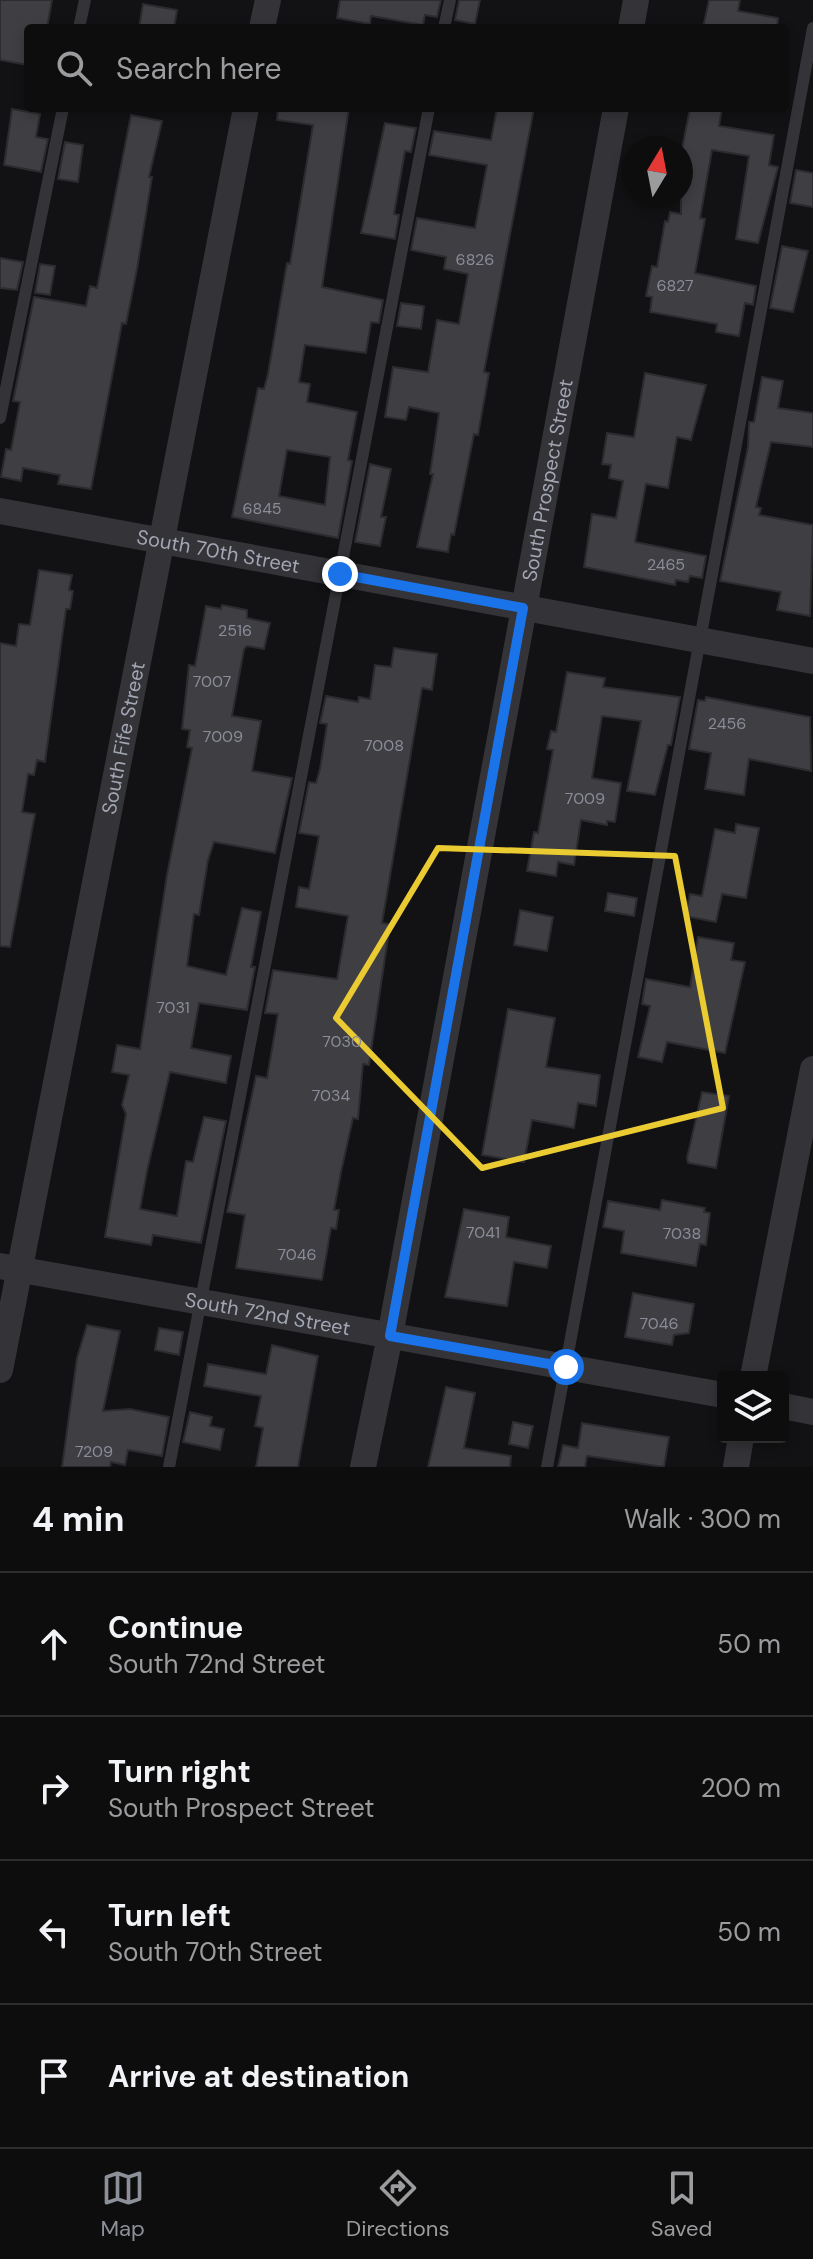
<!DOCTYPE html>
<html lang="en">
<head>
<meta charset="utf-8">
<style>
  body { margin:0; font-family:"DM Sans",sans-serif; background:#1c1b1c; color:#f1f3f6 }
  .controls { position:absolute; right:24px; bottom:24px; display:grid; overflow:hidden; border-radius:8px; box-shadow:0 4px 12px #0003 }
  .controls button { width:72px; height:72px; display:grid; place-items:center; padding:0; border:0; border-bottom:2px solid #2e2d2e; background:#0e0d0e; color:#f1f3f6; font:40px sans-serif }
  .compass { position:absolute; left:621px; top:136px; width:72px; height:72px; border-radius:50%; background:#0e0d0e; box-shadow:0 4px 12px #0003; rotate:10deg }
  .stop { position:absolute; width:24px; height:24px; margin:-18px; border:6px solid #1a73e8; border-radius:50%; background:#fff }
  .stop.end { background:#1a73e8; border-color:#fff; box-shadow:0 2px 8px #0008 }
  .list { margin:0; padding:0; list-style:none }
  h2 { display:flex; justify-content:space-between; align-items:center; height:104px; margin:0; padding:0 32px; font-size:34px }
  h2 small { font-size:26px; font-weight:400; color:#9b9c9e }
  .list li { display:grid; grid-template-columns:52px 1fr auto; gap:24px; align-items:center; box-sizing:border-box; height:144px; padding:0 32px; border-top:2px solid #2e2d2e }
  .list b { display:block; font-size:30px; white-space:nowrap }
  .list p { margin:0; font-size:26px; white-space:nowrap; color:#9b9c9e }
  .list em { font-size:26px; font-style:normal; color:#9b9c9e }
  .icon { flex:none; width:44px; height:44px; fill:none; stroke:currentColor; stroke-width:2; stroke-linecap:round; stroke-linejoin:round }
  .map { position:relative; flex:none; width:813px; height:1467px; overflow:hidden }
  .search { position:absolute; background:#0e0d0e; box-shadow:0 4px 12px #0003; left:24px; right:24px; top:24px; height:88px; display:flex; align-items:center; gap:20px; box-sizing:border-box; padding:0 28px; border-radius:8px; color:#9b9c9e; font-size:30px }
  .sheet { height:680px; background:#0e0d0e }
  nav { display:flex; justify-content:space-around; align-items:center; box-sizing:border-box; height:112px; border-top:2px solid #2e2d2e; background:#0e0d0e; font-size:22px; color:#9b9c9e }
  nav a { display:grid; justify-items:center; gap:4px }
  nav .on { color:#8c9099 }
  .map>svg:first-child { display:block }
  .building { fill:#3e3e43; stroke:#2c2b2f; stroke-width:2; fill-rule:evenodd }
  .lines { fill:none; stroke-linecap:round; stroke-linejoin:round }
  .service { stroke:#333338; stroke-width:12 }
  .minor { stroke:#333338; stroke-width:26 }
  .route { stroke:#1a73e8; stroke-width:10 }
  .marked { fill:none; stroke:#ebcb32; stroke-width:6; stroke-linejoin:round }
  .labels { text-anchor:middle; stroke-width:6; stroke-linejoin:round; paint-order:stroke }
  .number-label { font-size:16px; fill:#8a8c97 }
  .street-label { font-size:20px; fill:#a3a6b3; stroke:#0d0c0e }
</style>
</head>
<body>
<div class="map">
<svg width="813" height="1467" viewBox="0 0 813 1467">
  <rect width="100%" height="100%" fill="#121113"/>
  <path class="building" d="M0,0H52L47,28H28V65L0,60Z
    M340,0H441L437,17L425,15L423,25L371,16L370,24L337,18Z
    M459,0H480L475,24L455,20Z
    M709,0H740L738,11L778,18L777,28H703Z
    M143,4L177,10L174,28H139Z
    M278,108H349L322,287L383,300L379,323L371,322L366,353L305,345L299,382L310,384L307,402L357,412L348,460L352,461L338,538L232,517L258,388L264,389L268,374L287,263L290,264L313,125L277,120ZM287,450L330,457L325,505L279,496Z
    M497,108H534L484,372L489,373L478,435L474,434L454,535L451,534L448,552L417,547L433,474H430L439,413L409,407L406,420L385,417L393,367L428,372L437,320L459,324L468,274L444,269L446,257L411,250L417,218L475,228L487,165L429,155L434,131L491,140Z
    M690,108H722L719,126L774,135L769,165L778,167L758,243L736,239L749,156L712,150L700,218L705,219L695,273L756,286L753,305L745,303L739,336L716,332L717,324L650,312L652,297L646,296L652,266L657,267L665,221L668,222L670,212L681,214V154Z
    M12,109L40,114L36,137L48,139L41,172L4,165Z
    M131,115L162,121L149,177H152L137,269L126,324L122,323L91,489L58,484L60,475L23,468L21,481L1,477L6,449L11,450L20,402L13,401L34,297L86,306L90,286L97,288Z
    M385,123L416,128L411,152L405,151L394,214L399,215L395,239L361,233Z
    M65,142L83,145L78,182L58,179Z
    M796,170L813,173V207L790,203Z
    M782,246L808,251L793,312L770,308Z
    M0,258L23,262L17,290L0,288Z
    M40,264L55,266L50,295L35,293Z
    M401,303L424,306L421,329L397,326Z
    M645,373L706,385L691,440L677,437L668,488L646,484L635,542L706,556L702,578L690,576L688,582L676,580L675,585L584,567L592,514L616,518L623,481L609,478L611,465L602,464L607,433L634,437Z
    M762,377L783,381L778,408L813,413V447L771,442L756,507L761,508L759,515L813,525L810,616L777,610L781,592L720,581L748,447L749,422H754Z
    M370,464L391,469L381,517H386L380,546L355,542Z
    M39,570L72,575L69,590L73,591L70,609H66L45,762L37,760L34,775L28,774L22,812L35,814L10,947L0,946V643L16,646L19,624L30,625Z
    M222,605L247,610V618L270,623L264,649L247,646L244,649L232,716L261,721L252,771L292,778L275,853L214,842L208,860L199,915L194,914L187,966L226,975L242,908L261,912L251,967H255L247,1010L199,1003L191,1048L231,1056L226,1083L170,1072L147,1171L140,1209L177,1216L186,1161L193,1162L204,1117L226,1121L201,1243L153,1235L151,1245L105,1237L126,1114L122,1105L129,1075L112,1072L117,1045L140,1049L167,875L192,748L187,747L190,730L182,729L189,665L195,666L206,606L221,609Z
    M394,648L437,654L432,690L422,688L382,923L390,924L369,1065L363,1064L358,1119L353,1118L341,1172L334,1210H339L336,1229L331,1228L322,1280L236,1268L245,1215L227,1212L256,1076L267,1078L278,1014L265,1013L273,970L337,979L348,916L296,907L299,887L309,889L319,836L299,833L309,782L316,783L320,769L327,724L320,723L326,696L358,702L359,697L370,699L375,665L391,667Z
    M567,672L605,678L603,687L680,697L671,745H668L655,795L627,791L641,721L602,716L592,778L621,783L615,822L607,821V825L581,820L574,865L558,862L556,876L527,871L534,832L538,833L553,750L547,749L551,731L556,732Z
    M706,697L810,717L811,771L749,759L744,795L705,789L711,753L689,749L698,700L705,701Z
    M736,824L759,828L746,898L722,894L716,922L685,916L690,894L702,896L715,829L735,833Z
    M608,893L637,898L634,916L605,911Z
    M520,910L553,917L547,951L514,945Z
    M698,937L734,943L731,960L745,962L725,1053L667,1042L662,1062L638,1057L650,1006L642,1004L646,979L690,987Z
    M508,1009L555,1018L546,1067L600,1075L596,1106L578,1103L574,1128L532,1120L524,1162L482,1155Z
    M702,1092L729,1096L716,1168L688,1163L687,1158Z
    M662,1200L705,1208L704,1212L710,1213L706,1245L700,1244L696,1266L621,1253L624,1231L603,1227L608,1201L660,1210Z
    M464,1209L509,1217L506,1237L551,1246L547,1268L514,1262L507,1306L445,1297Z
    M633,1293L694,1304L689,1333L674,1335L672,1345L625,1337Z
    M87,1325L120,1331L103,1411L130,1409L169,1417L162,1456L128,1450L125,1465L111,1462L110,1467H62L77,1358Z
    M159,1328L183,1332L179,1355L155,1350Z
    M272,1345L318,1356L298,1467H256L263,1428L255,1426L261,1396L204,1386L208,1364L266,1374Z
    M446,1387L475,1393L464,1448L511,1456L510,1467H428Z
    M190,1412L212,1417L210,1426L224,1429L220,1450L183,1442Z
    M513,1422L533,1426L528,1448L509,1444Z
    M582,1423L669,1437L664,1467L587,1456L585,1467H558L563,1445L578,1448Z"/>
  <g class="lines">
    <path class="service" d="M79,28L85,0
      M444,28L450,0
      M0,418L63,108
      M169,1467L429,108
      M547,1467L813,28"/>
    <g class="minor">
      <path d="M262,28L268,0"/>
      <path d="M631,28L636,0"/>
      <path id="s1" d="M0,511L813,661"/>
      <path id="s2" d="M0,1266L723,1395"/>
      <path id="s3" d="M0,1370L246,108"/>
      <path d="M753,1377L813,1069"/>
      <path d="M783,1406L813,1412"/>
      <path id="s4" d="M363,1467L390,1336L616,108"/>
      <path d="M736,1467L741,1437"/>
    </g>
  </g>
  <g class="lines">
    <path class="route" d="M340,574L523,608L390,1336L566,1367"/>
  </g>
  <path class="marked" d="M438,848L675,856L723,1108L482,1168L336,1018Z"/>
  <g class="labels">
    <g class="number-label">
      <text x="475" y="265">6826</text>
      <text x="675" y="291">6827</text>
      <text x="262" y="514">6845</text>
      <text x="666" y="570">2465</text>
      <text x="235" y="636">2516</text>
      <text x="212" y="687">7007</text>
      <text x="727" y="729">2456</text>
      <text x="223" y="742">7009</text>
      <text x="384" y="751">7008</text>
      <text x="585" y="804">7009</text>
      <text x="173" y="1013">7031</text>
      <text x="342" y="1047">7030</text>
      <text x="331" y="1101">7034</text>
      <text x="483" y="1238">7041</text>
      <text x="682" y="1239">7038</text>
      <text x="297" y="1260">7046</text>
      <text x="659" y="1329">7046</text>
      <text x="94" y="1457">7209</text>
    </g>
    <g class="street-label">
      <text dy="7" stroke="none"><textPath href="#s4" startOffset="1004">South Prospect Street</textPath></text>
      <text dy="7" stroke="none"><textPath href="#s1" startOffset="222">South 70th Street</textPath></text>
      <text dy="7" stroke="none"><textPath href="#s3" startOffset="644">South Fife Street</textPath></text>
      <text dy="7" stroke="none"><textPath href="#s2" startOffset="272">South 72nd Street</textPath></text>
    </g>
  </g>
</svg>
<div class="controls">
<button><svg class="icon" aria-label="layers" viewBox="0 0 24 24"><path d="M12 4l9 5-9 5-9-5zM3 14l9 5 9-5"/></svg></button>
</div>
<svg class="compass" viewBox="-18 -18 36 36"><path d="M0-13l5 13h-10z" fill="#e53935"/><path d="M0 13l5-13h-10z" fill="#9b9c9e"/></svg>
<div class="stop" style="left:566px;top:1367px"></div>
<div class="stop end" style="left:340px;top:574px"></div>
<div class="search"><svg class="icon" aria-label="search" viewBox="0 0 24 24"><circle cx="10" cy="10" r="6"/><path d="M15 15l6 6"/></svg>Search here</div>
</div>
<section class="sheet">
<h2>4 min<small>Walk · 300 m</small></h2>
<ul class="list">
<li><svg class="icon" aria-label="ahead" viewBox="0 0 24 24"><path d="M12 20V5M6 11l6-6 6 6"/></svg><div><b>Continue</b><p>South 72nd Street</p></div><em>50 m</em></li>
<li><svg class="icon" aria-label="right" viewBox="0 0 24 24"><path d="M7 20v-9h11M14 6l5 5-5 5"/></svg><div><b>Turn right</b><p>South Prospect Street</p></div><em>200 m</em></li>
<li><svg class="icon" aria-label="left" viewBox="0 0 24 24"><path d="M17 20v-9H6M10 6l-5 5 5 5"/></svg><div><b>Turn left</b><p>South 70th Street</p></div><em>50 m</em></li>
<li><svg class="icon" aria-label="arrive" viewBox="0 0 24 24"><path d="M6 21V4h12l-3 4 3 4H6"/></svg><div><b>Arrive at destination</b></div></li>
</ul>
</section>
<nav>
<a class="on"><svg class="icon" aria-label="map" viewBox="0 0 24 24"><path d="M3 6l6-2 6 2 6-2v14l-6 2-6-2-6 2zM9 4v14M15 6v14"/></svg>Map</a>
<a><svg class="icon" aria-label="directions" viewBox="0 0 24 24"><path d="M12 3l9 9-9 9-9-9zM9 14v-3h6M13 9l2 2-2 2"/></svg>Directions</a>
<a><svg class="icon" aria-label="saved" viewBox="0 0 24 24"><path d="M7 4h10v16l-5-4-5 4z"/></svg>Saved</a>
</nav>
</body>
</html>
